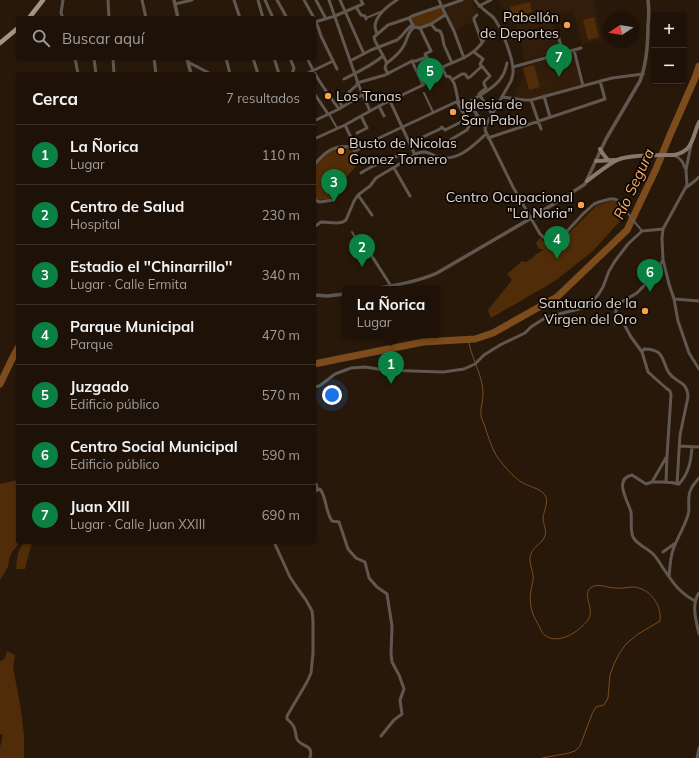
<!DOCTYPE html>
<html lang="es">
<head>
<meta charset="utf-8">
<style>
  body { margin:0; font-family:Mulish,sans-serif; background:#2b2016; color:#f1f3f6 }
  .controls { position:absolute; right:12px; top:12px; display:grid; overflow:hidden; border-radius:4px; box-shadow:0 1px 3px #0004 }
  .controls button { width:36px; height:36px; display:grid; place-items:center; padding:0; border:0; border-bottom:1px solid #3c3229; background:#1e1208; color:#f1f3f6; font:20px sans-serif }
  .compass { position:absolute; left:603px; top:12px; width:36px; height:36px; border-radius:50%; background:#1e1208; box-shadow:0 1px 3px #0004; rotate:258deg }
  .you { position:absolute; left:332px; top:395px; width:14px; height:14px; margin:-10px; border:3px solid #fff; border-radius:50%; background:#1a73e8; box-shadow:0 0 0 6px #1a73e833 }
  .badge { display:grid; place-items:center; width:26px; height:26px; border-radius:50%; background:#0b8043; color:#fff; font-size:13px; font-weight:700 }
  .pin { position:absolute; translate:-50% -33px; filter:drop-shadow(0 1px 2px #0008) }
  .pin::after { content:''; position:absolute; top:21px; width:14px; height:12px; background:inherit; clip-path:polygon(0 0,100% 0,50% 100%) }
  .popup { position:absolute; left:342px; top:286px; width:98px; height:52px; box-sizing:border-box; display:grid; place-content:center; border-radius:4px; background:#1e1208; filter:drop-shadow(0 1px 3px #0005); font-size:13px; white-space:nowrap; color:#a19e9c }
  .popup b { font-size:15px; color:#f1f3f6 }
  .popup::after { content:''; position:absolute; left:50%; top:100%; margin-left:-8px; border:8px solid transparent; border-top-color:#1e1208 }
  .list { margin:0; padding:0; list-style:none }
  h2 { display:flex; justify-content:space-between; align-items:center; height:52px; margin:0; padding:0 16px; font-size:17px }
  h2 small { font-size:13px; font-weight:400; color:#a19e9c }
  .list li { display:grid; grid-template-columns:26px 1fr auto; gap:12px; align-items:center; box-sizing:border-box; height:60px; padding:0 16px; border-top:1px solid #3c3229 }
  .list b { display:block; font-size:15px; white-space:nowrap }
  .list p { margin:0; font-size:13px; white-space:nowrap; color:#a19e9c }
  .list em { font-size:13px; font-style:normal; color:#a19e9c }
  .icon { flex:none; width:22px; height:22px; fill:none; stroke:currentColor; stroke-width:2; stroke-linecap:round; stroke-linejoin:round }
  .map { position:relative; flex:none; width:699px; height:758px; overflow:hidden }
  .search { position:absolute; background:#1e1208; box-shadow:0 1px 3px #0004; left:16px; top:16px; width:300px; height:44px; display:flex; align-items:center; gap:10px; box-sizing:border-box; padding:0 14px; border-radius:4px; color:#a19e9c; font-size:15px }
  .panel { position:absolute; background:#1e1208; box-shadow:0 1px 3px #0004; left:16px; top:72px; width:300px; height:472px; border-radius:4px }
  .map>svg:first-child { display:block }
  .built { fill:#321d0a }
  .green { fill:#502c08 }
  .lines { fill:none; stroke-linecap:round; stroke-linejoin:round }
  .stream { stroke:#7d4c1c; stroke-width:1 }
  .river { stroke:#7d4c1c; stroke-width:7 }
  .pedestrian { stroke:#605750; stroke-width:2 }
  .minor { stroke:#605750; stroke-width:3 }
  .tertiary { stroke:#605750; stroke-width:3.5 }
  .secondary { stroke:#87796e; stroke-width:4 }
  .primary { stroke:#a59385; stroke-width:4.5 }
  .poi-dot { fill:#f9a04d; stroke:#0b0502; stroke-width:1.5 }
  .labels { text-anchor:middle; stroke-width:3.5; stroke-linejoin:round; paint-order:stroke }
  .poi-label { font-size:14px; fill:#e0d5cc; stroke:#0b0502; text-anchor:end }
  .water-label { font-size:15px; font-style:italic; fill:#f8ad6c; stroke:#0b0502 }
</style>
</head>
<body>
<div class="map">
<svg width="699" height="758" viewBox="0 0 699 758">
  <rect width="100%" height="100%" fill="#28180a"/>
  <path class="built" d="M466,0H472L474,7L480,13L473,18L472,19L474,22L464,25V27L455,31L447,15L448,12L447,8L448,6Z
    M499,0H593L602,39L582,45L573,10L559,14V15L552,17L560,51L524,61L520,36L515,22L501,5Z
    M572,53L581,84L530,98L514,97L516,90L523,79L521,67Z"/>
  <path class="green" d="M530,2L532,12L513,17L510,7Z
    M441,6L445,15L420,28L414,27L409,18Z
    M594,17L599,37L588,40L583,20Z
    M534,65L540,87L529,90L523,68Z
    M355,146L360,159V162L331,194L330,199L316,200L314,198V166C329,151 333,148 355,146Z
    M611,201H615L623,211L619,222L593,251L555,281L491,318L488,310L512,280L507,274L522,261L526,262L534,257L535,255L543,250L542,249H539L536,243L540,238C546,243 550,248 557,245L596,206Z
    M18,480V542H20L12,552L9,560L8,567L0,580V484Z
    M25,542H32L25,569H16C17,557 17,551 25,542Z
    M7,651L15,655L13,667L21,710L24,735V758H0C0,755 0,751 0,747C1,742 3,739 2,734H0V661C5,660 6,655 7,651Z"/>
  <g class="lines">
    <path class="stream" d="M468,340L471,351L475,362
      M476,365C480,375 483,384 483,394C483,402 480,408 481,415C481,419 484,423 485,427C488,436 491,446 496,455C500,462 515,479 523,483C530,487 543,489 546,497C548,503 544,511 543,518C543,525 548,531 544,538C541,544 533,547 531,554C528,560 532,568 533,575C534,580 532,584 531,590C529,602 531,613 538,624C540,628 542,634 546,636C559,645 580,631 588,620C596,608 580,594 592,587C599,583 607,588 615,588C621,589 627,587 633,587C650,588 662,605 660,621L638,634L626,644L619,654L614,664L610,675L608,698L604,705L596,707L592,714L580,746L575,751L569,753L542,758"/>
    <path class="river" d="M314,364L423,342L475,339L493,333L557,297L627,230L656,169L670,135L695,78L699,66
      M0,384L12,359L18,348"/>
    <path class="pedestrian" d="M366,18L383,11
      M424,93L433,112
      M329,114L337,128
      M351,147L355,152
      M617,200L642,231
      M352,232L361,247L368,250"/>
    <path class="minor" d="M108,0L109,18
      M142,0L146,18
      M234,0L240,18
      M258,0L263,18
      M265,0L273,18
      M277,0L287,18
      M304,0L314,18
      M316,0L326,19
      M329,0L359,86L370,111
      M340,0L364,54
      M439,0L442,7L454,31L464,58
      M475,0C480,8 486,11 493,17C501,26 514,60 513,72C513,75 512,78 511,81L486,125L485,130L513,187L540,234L550,243L557,242L583,214L594,204L599,202L610,199H614L617,200
      M175,4L192,0
      M441,6L412,16L409,18L414,27L420,28L431,24L445,15
      M479,6L491,0
      M356,7L361,15L365,16L366,19
      M442,7L462,0
      M477,15L474,18V20L482,42
      M63,18L61,13L63,0
      M314,19L318,27L321,36L337,69
      M315,22L335,16L363,4L361,0
      M431,24L436,30L440,31L442,35L444,45L452,63
      M420,28L431,51L425,54L436,76
      M557,32L563,53
      M377,34C376,31 375,28 375,25C377,14 389,5 397,0
      M574,50L583,86
      M474,52L483,59L480,64L490,76L484,82V84L486,88L479,94L492,114
      M75,58L78,74
      M94,58L96,74
      M113,58L114,74
      M154,58L156,74
      M226,58L230,74
      M253,58L258,74
      M274,58L279,74
      M290,58L294,68L292,74
      M307,58C316,78 326,91 339,109
      M350,61L371,50L397,40C403,36 406,29 412,25
      M412,61L423,85
      M188,62L211,74
      M387,63L375,41L374,37L388,25L409,18
      M513,67L581,48
      M306,74L333,61
      M388,74L385,68L386,64C392,59 399,54 403,47C408,40 406,34 414,27
      M344,79C358,72 371,66 383,56
      M452,80L462,74H465L468,78L470,77L482,66
      M357,83L385,75L412,61H416L427,57
      M314,93L328,114
      M544,96L550,117
      M502,97L525,100H531L612,78L643,74
      M531,100L541,129
      M390,101L415,155
      M458,101L456,90L454,83L450,77L446,76L442,67C459,60 476,55 485,38
      M458,101L464,104L467,103C476,98 496,87 501,78C504,74 506,68 507,63
      M467,103L476,113L485,127
      M379,106L384,116
      M342,107L340,102L349,92L358,84
      M314,121L339,109L362,95
      M345,125L357,150L379,138L458,101
      M357,133L367,128L361,116
      M488,138L605,99L600,81
      M314,139L345,125L379,106L423,85C429,79 437,76 443,69
      M450,140L467,130L471,122L477,115
      M410,143L440,129L442,127L445,130L465,120L466,118L457,102
      M691,145L686,170L687,185L663,229L662,238L663,260L669,284L674,299L678,321L689,353L699,369
      M674,155C680,158 683,161 685,168
      M314,165C324,153 334,144 351,147
      M394,168L410,196
      M361,173L364,171L373,166L402,154L405,161
      M687,187L696,180L699,177
      M358,195L372,215
      M314,200L320,202L333,200
      M314,227L321,222L337,223L343,222L346,220L354,201L358,195L370,186L376,178L418,153C429,150 430,155 439,157C458,162 474,145 486,134
      M368,250L391,286
      M674,299L699,301
      M615,324L616,310L618,304L637,293L654,275L663,260
      M625,326L631,337L642,352L648,372L666,388L670,391L671,395L667,456L666,482
      M642,352L644,349C649,349 655,350 659,353C664,358 665,367 669,373C677,384 687,380 688,397L680,435L677,484
      M314,387L319,386L322,384L335,374L351,368L365,367L384,370L443,372L464,369L475,364L484,355L500,345L525,333L531,327L545,318L555,315L587,307L598,295L603,287L609,271L615,261L628,244L642,231L663,229
      M679,446L699,447
      M667,456L652,482L646,484L632,475C613,479 628,501 631,512C632,520 630,530 633,537C637,545 648,548 654,555C657,558 659,562 661,565C672,581 677,591 695,601
      M314,482L316,484L317,488L315,491
      M652,482C662,482 670,481 679,484C689,473 691,461 692,447
      M315,491L320,489C327,498 325,511 332,521L339,522L348,549L356,558L365,562L369,578L377,587L387,594L392,626L391,654L392,662L399,675L404,689L400,700L402,714L394,720L381,736
      M274,542L290,577L298,589L306,600L312,611L313,621V653L311,673L307,682L287,716V719C289,721 291,722 292,724C296,728 295,734 297,739C301,748 314,743 310,758
      M663,552L674,544
      M669,577C670,568 670,558 673,550C677,538 684,528 688,515C690,509 688,503 689,497C689,489 694,484 699,478
      M699,593C691,604 696,621 699,634
      M697,758L699,748"/>
    <path class="tertiary" d="M174,0L178,18
      M187,58L191,74
      M373,289C395,285 417,282 437,273L528,220L579,188L585,184L606,139L640,81C647,63 648,44 648,25C649,17 649,8 648,0
      M314,295L327,296L345,294"/>
    <path class="secondary" d="M600,149L603,154L608,160
      M596,161L615,160
      M587,181C596,174 605,167 615,161C626,154 660,155 674,155C694,151 692,137 699,122"/>
    <path class="primary" d="M29,18L43,0
      M0,43L18,28"/>
  </g>
  <g class="poi-dot">
    <circle cx="567" cy="25" r="4"/>
    <circle cx="328" cy="96" r="4"/>
    <circle cx="453" cy="112" r="4"/>
    <circle cx="341" cy="151" r="4"/>
    <circle cx="581" cy="205" r="4"/>
    <circle cx="645" cy="311" r="4"/>
  </g>
  <g class="labels">
    <g class="poi-label">
      <text x="559" y="22">Pabellón<tspan x="559" dy="16">de Deportes</tspan></text>
      <text x="336" y="101" text-anchor="start">Los Tanas</text>
      <text x="461" y="109" text-anchor="start">Iglesia de<tspan x="461" dy="16">San Pablo</tspan></text>
      <text x="349" y="148" text-anchor="start">Busto de Nicolas<tspan x="349" dy="16">Gomez Tornero</tspan></text>
      <text x="573" y="202">Centro Ocupacional<tspan x="573" dy="16">"La Noria"</tspan></text>
      <text x="637" y="308">Santuario de la<tspan x="637" dy="16">Virgen del Oro</tspan></text>
    </g>
    <g class="water-label">
      <text transform="translate(634 184) rotate(-65)" y="5">Río Segura</text>
    </g>
  </g>
</svg>
<div class="controls">
<button>+</button>
<button>−</button>
</div>
<svg class="compass" viewBox="-18 -18 36 36"><path d="M0-13l5 13h-10z" fill="#e53935"/><path d="M0 13l5-13h-10z" fill="#a19e9c"/></svg>
<div class="you"></div>
<div class="pin badge" style="left:391px;top:384px">1</div>
<div class="popup"><b>La Ñorica</b>Lugar</div>
<div class="pin badge" style="left:362px;top:267px">2</div>
<div class="pin badge" style="left:334px;top:202px">3</div>
<div class="pin badge" style="left:557px;top:259px">4</div>
<div class="pin badge" style="left:430px;top:91px">5</div>
<div class="pin badge" style="left:650px;top:292px">6</div>
<div class="pin badge" style="left:559px;top:77px">7</div>
<div class="search"><svg class="icon" aria-label="search" viewBox="0 0 24 24"><circle cx="10" cy="10" r="6"/><path d="M15 15l6 6"/></svg>Buscar aquí</div>
<section class="panel">
<h2>Cerca<small>7 resultados</small></h2>
<ul class="list">
<li><span class="badge">1</span><div><b>La Ñorica</b><p>Lugar</p></div><em>110 m</em></li>
<li><span class="badge">2</span><div><b>Centro de Salud</b><p>Hospital</p></div><em>230 m</em></li>
<li><span class="badge">3</span><div><b>Estadio el ''Chinarrillo''</b><p>Lugar · Calle Ermita</p></div><em>340 m</em></li>
<li><span class="badge">4</span><div><b>Parque Municipal</b><p>Parque</p></div><em>470 m</em></li>
<li><span class="badge">5</span><div><b>Juzgado</b><p>Edificio público</p></div><em>570 m</em></li>
<li><span class="badge">6</span><div><b>Centro Social Municipal</b><p>Edificio público</p></div><em>590 m</em></li>
<li><span class="badge">7</span><div><b>Juan XIII</b><p>Lugar · Calle Juan XXIII</p></div><em>690 m</em></li>
</ul>
</section>
</div>
</body>
</html>
